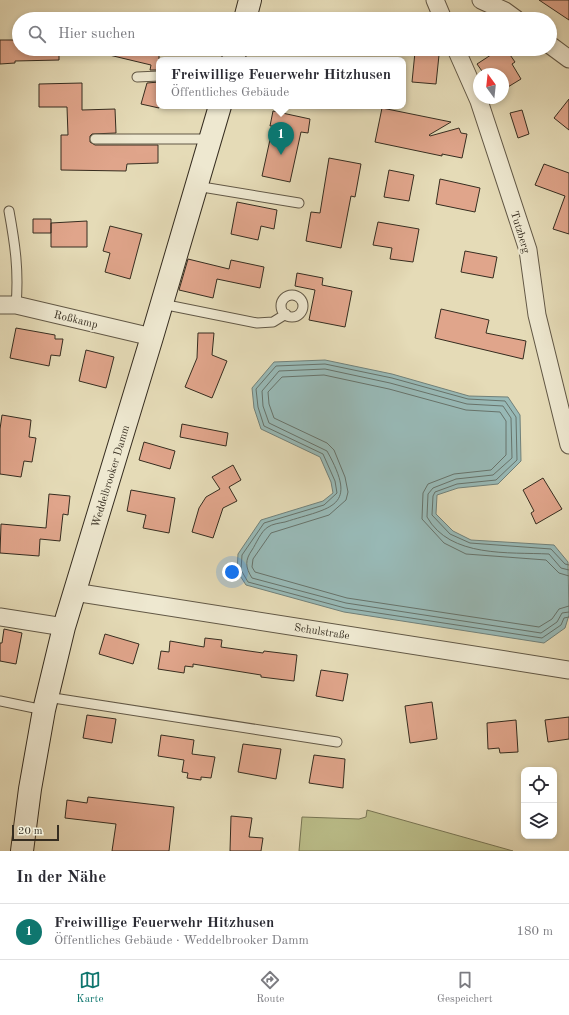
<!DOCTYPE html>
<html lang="de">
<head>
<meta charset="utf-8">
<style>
  body { margin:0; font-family:"Old Standard TT",serif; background:#f7f7f7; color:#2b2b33 }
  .controls { position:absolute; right:12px; bottom:12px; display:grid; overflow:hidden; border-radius:8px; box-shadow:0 2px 6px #0003 }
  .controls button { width:36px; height:36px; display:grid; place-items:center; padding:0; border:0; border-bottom:1px solid #e1e1e2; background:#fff; color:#2b2b33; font:20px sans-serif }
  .compass { position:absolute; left:473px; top:68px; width:36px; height:36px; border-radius:50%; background:#fff; box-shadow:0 2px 6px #0003; rotate:345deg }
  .scale { position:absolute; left:12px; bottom:10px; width:47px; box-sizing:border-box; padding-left:4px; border:2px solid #362d20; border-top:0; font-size:11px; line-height:14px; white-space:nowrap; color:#362d20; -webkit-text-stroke:3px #eee8d0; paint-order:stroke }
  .you { position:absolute; left:232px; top:572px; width:14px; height:14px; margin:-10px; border:3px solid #fff; border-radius:50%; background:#1a73e8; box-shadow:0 0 0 6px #1a73e833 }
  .badge { display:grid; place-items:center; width:26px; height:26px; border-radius:50%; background:#0f766e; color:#fff; font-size:13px; font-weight:700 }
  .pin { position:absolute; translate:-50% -33px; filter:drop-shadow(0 1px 2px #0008) }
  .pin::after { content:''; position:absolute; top:21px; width:14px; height:12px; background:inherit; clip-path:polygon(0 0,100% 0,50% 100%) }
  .popup { position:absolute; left:156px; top:57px; width:250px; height:52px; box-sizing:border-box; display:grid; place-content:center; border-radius:8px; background:#fff; filter:drop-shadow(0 1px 3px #0005); font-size:13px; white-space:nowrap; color:#7c7c81 }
  .popup b { font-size:15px; color:#2b2b33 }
  .popup::after { content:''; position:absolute; left:50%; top:100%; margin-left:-8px; border:8px solid transparent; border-top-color:#fff }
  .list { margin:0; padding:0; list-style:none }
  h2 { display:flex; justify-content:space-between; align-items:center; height:52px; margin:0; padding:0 16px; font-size:17px }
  h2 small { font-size:13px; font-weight:400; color:#7c7c81 }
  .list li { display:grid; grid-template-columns:26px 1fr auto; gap:12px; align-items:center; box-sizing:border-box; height:56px; padding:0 16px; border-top:1px solid #e1e1e2 }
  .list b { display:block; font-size:15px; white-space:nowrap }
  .list p { margin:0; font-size:13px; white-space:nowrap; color:#7c7c81 }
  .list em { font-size:13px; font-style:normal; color:#7c7c81 }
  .icon { flex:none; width:22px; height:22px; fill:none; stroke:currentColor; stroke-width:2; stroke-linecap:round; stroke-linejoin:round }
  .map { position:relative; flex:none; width:569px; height:851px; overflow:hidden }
  .search { position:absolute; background:#fff; box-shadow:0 2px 6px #0003; left:12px; right:12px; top:12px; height:44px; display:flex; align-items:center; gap:10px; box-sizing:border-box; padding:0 14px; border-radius:22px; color:#7c7c81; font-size:15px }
  .sheet { height:108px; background:#fff }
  nav { display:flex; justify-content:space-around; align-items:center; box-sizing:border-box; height:56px; border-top:1px solid #e1e1e2; background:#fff; font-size:11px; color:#7c7c81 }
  nav a { display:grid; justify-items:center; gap:2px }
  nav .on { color:#0f766e }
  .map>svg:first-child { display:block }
  .green { fill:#bbbe8a; stroke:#787655 }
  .water { fill:#98b9b6; stroke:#71817a }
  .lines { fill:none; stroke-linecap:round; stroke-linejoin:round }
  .shore { stroke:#67736b; stroke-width:1 }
  .building { fill:#e0a58b; stroke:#362d20 }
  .lane-casing { stroke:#625846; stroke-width:11 }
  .street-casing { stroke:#625846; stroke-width:19 }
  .secondary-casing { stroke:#362d20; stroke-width:24 }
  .lane { stroke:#eee8d0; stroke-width:9 }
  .street { stroke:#eee8d0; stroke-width:17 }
  .secondary { stroke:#eee8d0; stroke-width:22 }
  .labels { text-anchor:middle; stroke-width:4; stroke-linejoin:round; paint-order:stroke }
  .street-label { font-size:11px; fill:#362d20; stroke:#eee8d0 }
</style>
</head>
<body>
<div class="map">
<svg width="569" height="851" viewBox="0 0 569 851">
  <rect width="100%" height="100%" fill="#e5dbb7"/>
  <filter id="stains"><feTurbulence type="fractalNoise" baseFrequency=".005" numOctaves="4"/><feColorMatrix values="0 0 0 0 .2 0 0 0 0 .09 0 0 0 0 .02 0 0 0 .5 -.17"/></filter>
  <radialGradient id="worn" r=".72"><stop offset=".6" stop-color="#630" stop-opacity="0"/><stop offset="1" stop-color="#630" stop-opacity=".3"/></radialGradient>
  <path class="green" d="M367,810L513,851H299L302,817L359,819L366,817Z"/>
  <path class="water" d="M325,360L392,374L469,396L508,397L520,415L521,461L498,484L458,488L437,495L436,514L453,531L471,540L554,545L568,562L569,615L565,628L544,643L344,612L246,585L237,571L238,554L261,520L323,501L333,493L331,482L320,457L261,429L254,408L252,388L274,362Z"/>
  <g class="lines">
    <path class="shore" d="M569,565L565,564L551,549L470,543L450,534L432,515L433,496L435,492L457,484L496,480L517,460L516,417L505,401L468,399L392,378L325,364L276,366L256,389L258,407L264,426L323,454L335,481L337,493L324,505L264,523L242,555L241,570L248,582L345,608L542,638L561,625L564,618L569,617
      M569,570L561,568L549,554C509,552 450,558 427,517L428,494L433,488L456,479L493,475L512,458L511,418L503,406L467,404L390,383L325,369L279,371L262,391L263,406L269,423L327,451C359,508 332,507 285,522C280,523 272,524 268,527C261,531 256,544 252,550C245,560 245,567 252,578L346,603L541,633L557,622L562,613L569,612
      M569,576L559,573L546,560L466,554L444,543L422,519L423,493L428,484L454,474L491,470L506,455V421L500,412L466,410L389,389L324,375L282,377L268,392L269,404L274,418L327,443L334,450L345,477L348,492L346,500L329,515L271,533L253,559L252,567L255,572L347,598L539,627L552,619L559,609L569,606"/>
  </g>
  <path class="building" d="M539,0H569V20Z
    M0,40H19V49H59V60L15,61V63L0,64Z
    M105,49H159V70H150L151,65L105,54Z
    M500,49H506L515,62L512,64L521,79L503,90V74H484L477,64Z
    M415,52L439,55L436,84L412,82Z
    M159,82V108L141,104L147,83Z
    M82,83V110L115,109L116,133L92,134L90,136V142L95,145H158V163L127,164L126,171L61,170V135H68L67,107H39V84Z
    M569,99V130L554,118Z
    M382,108L451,122L429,135L430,136L459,128L461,133L467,134L462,158L442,154V156L375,142Z
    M522,110L529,134L518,138L510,113Z
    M273,111L310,119L308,133L301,132L290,182L262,176L273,126H270Z
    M329,158L361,164L355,197L351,196L341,248L306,241L311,212L320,213Z
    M544,164L569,173V234L553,229L565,196L535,185Z
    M389,170L414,175L409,201L384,197Z
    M440,179L480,188L475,212L436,204Z
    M237,202L277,210L274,229L261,226L258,240L231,234Z
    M33,219H51V233H33Z
    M87,221V247H51V223Z
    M378,222L419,229L413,262L390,259L392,248L373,245Z
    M110,226L142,234L130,279L105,272L110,253L103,251Z
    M465,251L497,257L493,278L461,272Z
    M188,259L229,269L231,260L264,267L260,288L217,279L213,298L179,290Z
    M297,273L323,278L322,285L352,291L345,327L309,320L315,290L295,286Z
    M441,309L489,320L486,333L526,341L523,359L435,338Z
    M16,328L55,335V339H63L60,356L51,355L49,366L10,358Z
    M198,333H214L212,355L227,361L212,398L185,387L197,358Z
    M86,350L114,357L106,388L79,381Z
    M2,415L31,420L29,437L36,438L32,462L24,461L21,477L0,474V429Z
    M182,424L228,433L226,446L180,437Z
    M144,442L175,451L170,469L139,460Z
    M233,465L241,480L229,487L237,501L223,508L213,538L192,532L199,508L206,497L220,489L212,477Z
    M543,478L562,509L536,524L531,513L534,511L523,490Z
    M131,490L175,498L169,533L143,528L146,515L127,511Z
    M49,494L70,496L68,515L63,514L60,541L40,539L39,556L0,553L1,524L46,528Z
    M4,629L22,633L16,664L0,661V643H2Z
    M105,634L139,644L133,664L99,654Z
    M205,638L222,640L221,647L263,653L264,651L297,655L294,681L261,677V675L193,664V667L185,666L184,673L158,669L161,651L169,652L170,641L204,647Z
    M321,670L348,674L343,701L316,696Z
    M432,702L437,739L410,743L405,706Z
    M87,715L116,719L112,743L83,738Z
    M569,717V739L548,742L545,720Z
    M516,720L518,752L500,753L499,748L488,749L487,723Z
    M161,735L194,740L192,754L215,757L211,778L201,777V780L187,778L188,773L182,772L184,760L158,756Z
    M243,744L281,749L276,779L238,772Z
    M314,755L345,759L343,788L309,783Z
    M88,797L174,807L169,851H112L116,824L65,818L67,800L87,803Z
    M231,816L252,818L249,837L263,838L261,851H230Z"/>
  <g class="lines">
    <g class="lane-casing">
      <path id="lane" d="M137,77L159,76
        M95,139H210
        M196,186L299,203
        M9,211C15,244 19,271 16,305
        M281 306a11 11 0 1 1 22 0a11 11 0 1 1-22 0Z
        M162,304L257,323L273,322L286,314
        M47,697L337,742
        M0,701L44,710"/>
    </g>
    <g class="street-casing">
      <path id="street" d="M435,0L443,19
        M481,0L505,11L516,19
        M550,45L569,59
        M456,49L479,101L528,250L537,315L569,445
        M0,305H16L152,337
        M74,592L569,670
        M0,617L64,627"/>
    </g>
    <g class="secondary-casing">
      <path id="secondary" d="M245,19L250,0
        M233,60L236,49
        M22,851L30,789L44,710L64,627L152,337L220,106"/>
    </g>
    <use href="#lane" class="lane"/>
    <use href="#street" class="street"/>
    <use href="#secondary" class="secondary"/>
  </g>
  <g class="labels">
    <g class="street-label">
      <text transform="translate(521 232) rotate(73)" y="4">Tutzberg</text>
      <text transform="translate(76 319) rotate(14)" y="4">Roßkamp</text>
      <text transform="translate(110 476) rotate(-73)" y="4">Weddelbrooker Damm</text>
      <text transform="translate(322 631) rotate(9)" y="4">Schulstraße</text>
    </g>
  </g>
  <rect width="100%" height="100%" filter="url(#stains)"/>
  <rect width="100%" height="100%" fill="url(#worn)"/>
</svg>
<div class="controls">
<button><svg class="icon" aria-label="locate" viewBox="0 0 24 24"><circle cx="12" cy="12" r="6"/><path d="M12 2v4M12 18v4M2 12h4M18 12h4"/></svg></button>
<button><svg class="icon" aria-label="layers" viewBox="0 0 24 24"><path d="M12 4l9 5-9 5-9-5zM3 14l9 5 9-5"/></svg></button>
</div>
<svg class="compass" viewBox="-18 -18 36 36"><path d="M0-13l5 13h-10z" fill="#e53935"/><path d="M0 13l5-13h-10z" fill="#7c7c81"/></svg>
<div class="scale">20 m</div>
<div class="you"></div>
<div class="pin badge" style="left:281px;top:155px">1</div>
<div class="popup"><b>Freiwillige Feuerwehr Hitzhusen</b>Öffentliches Gebäude</div>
<div class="search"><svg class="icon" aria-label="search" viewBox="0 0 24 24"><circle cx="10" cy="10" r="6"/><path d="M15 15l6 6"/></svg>Hier suchen</div>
</div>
<section class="sheet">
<h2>In der Nähe<small></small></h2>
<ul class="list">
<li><span class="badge">1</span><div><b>Freiwillige Feuerwehr Hitzhusen</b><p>Öffentliches Gebäude · Weddelbrooker Damm</p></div><em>180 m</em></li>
</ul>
</section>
<nav>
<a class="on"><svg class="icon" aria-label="map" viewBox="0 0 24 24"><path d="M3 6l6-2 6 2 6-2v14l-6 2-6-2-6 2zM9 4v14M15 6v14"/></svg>Karte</a>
<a><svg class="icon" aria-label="directions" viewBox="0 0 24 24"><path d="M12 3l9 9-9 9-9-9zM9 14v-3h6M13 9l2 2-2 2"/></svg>Route</a>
<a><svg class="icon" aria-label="saved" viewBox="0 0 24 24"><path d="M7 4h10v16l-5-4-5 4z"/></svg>Gespeichert</a>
</nav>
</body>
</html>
